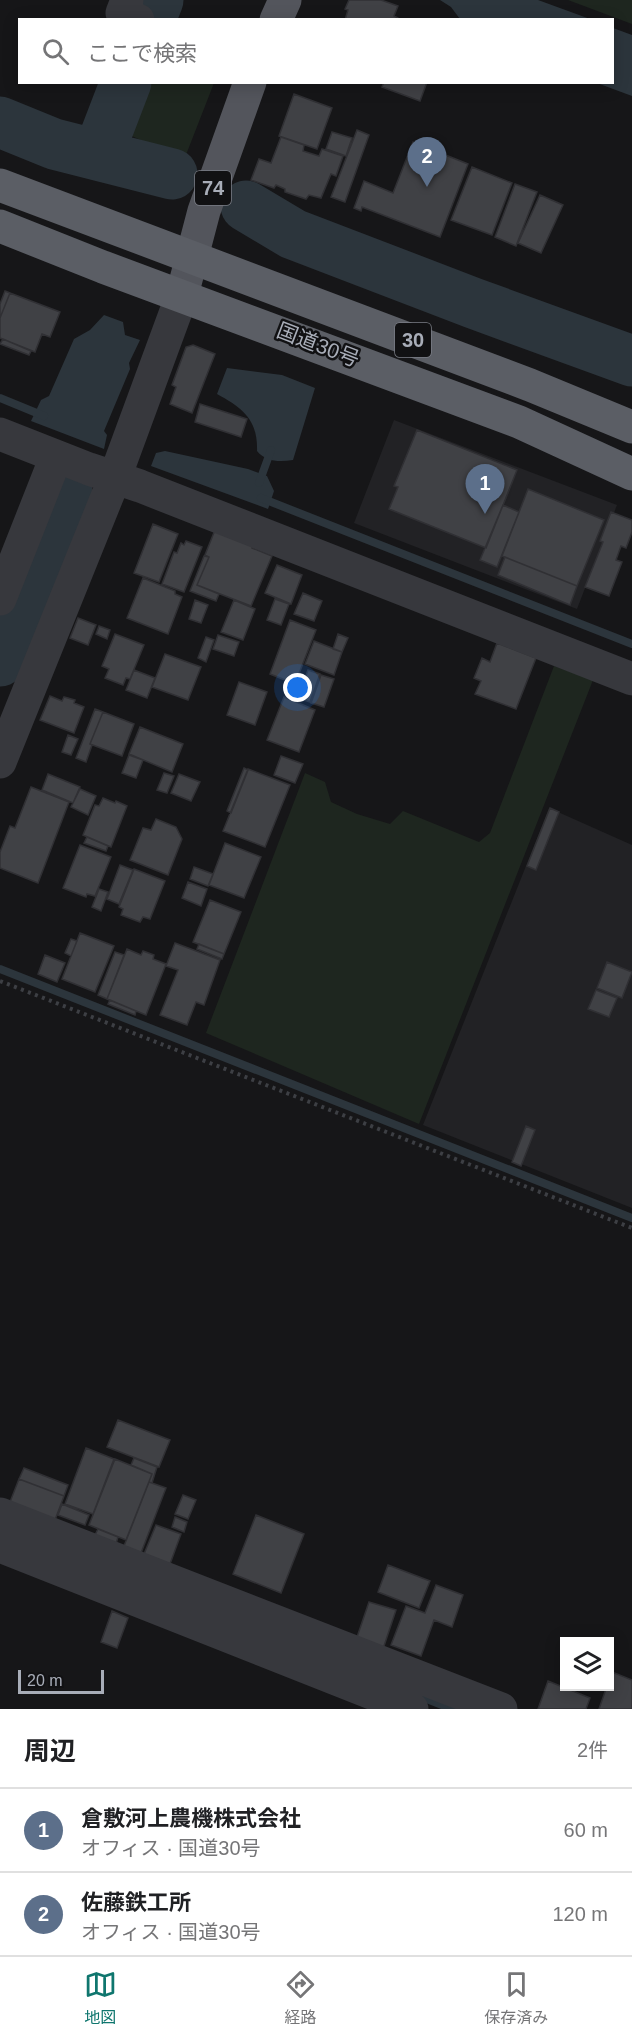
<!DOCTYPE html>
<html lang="ja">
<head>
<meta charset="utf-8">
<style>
  body { margin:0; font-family:Helvetica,"Noto Sans JP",sans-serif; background:#f2f2f2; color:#202124 }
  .controls { position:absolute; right:18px; bottom:18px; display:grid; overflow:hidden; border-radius:0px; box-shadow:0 3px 15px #0003 }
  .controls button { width:54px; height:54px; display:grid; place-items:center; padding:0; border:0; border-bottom:2px solid #e0e0e0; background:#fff; color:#202124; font:30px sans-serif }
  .scale { position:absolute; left:18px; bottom:15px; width:86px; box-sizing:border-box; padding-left:6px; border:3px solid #a8adb8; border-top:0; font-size:16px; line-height:21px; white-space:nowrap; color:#a8adb8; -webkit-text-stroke:4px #111113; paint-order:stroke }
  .you { position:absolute; left:298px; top:688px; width:21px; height:21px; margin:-15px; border:4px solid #fff; border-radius:50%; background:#1a73e8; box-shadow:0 0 0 9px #1a73e833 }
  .badge { display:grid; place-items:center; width:39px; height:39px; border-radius:50%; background:#0f766e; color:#fff; font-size:20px; font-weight:700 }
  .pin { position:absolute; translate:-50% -50px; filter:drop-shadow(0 2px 3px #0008) }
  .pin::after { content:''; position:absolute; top:32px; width:21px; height:18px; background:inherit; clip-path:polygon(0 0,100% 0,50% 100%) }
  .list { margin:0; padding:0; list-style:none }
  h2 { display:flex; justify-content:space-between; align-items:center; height:78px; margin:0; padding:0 24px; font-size:26px }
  h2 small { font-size:20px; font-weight:400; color:#757577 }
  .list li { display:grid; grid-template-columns:39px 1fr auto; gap:18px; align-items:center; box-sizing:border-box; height:84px; padding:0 24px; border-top:2px solid #e0e0e0 }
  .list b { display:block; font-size:22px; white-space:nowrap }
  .list p { margin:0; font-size:20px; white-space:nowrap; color:#757577 }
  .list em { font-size:20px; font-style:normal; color:#757577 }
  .icon { flex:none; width:33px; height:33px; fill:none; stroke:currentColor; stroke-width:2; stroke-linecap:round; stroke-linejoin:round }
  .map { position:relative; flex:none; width:632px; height:1709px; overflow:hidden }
  .search { position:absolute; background:#fff; box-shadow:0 3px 15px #0003; left:18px; right:18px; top:18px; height:66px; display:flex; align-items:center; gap:15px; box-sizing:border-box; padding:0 21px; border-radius:0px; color:#757577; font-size:22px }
  .sheet { height:246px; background:#fff }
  nav { display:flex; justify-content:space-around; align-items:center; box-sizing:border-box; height:84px; border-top:2px solid #e0e0e0; background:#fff; font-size:16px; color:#757577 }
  nav a { display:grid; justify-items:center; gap:3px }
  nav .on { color:#0f766e }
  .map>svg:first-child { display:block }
  .built { fill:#222225 }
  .green { fill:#1e261f }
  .water { fill:#2c353c }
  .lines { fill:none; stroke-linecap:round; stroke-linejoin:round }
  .stream { stroke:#2c353c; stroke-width:8 }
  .river { stroke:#2c353c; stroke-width:51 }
  .building { fill:#404145; stroke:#303034; stroke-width:1.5 }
  .path { stroke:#3d3f44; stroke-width:4; stroke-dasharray:3 4.5; stroke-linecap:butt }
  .minor { stroke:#37383d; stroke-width:33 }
  .primary { stroke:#53555c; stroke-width:33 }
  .trunk { stroke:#5b5e65; stroke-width:33 }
  .labels { text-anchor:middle; stroke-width:5; stroke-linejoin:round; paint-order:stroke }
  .shield { fill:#111113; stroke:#7b7e86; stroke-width:1.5 }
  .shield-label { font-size:20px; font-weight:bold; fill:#a8adb8 }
  .street-label { font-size:21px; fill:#a8adb8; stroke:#111113 }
</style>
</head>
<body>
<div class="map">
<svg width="632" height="1709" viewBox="0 0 632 1709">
  <rect width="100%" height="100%" fill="#161618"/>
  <path class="built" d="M394,420L617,505L577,609L354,523Z
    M549,808L632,845V1208L423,1125Z"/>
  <path class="green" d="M568,0H632V24Z
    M139,83H214L184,160L121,131Z
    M554,666L593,680L419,1124L206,1033L305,773L325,782L331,802L357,814L390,824L403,811L479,842L490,833Z"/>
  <path class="water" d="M440,0H538L590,19H460L451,7Z
    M613,28L632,35V96L597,83L612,82Z
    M104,315L123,322L125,335L140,340L129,363L130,369L104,431L107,435L104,449L31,421L41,400L49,396L74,339L90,330Z
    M227,368L282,375L315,388L293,460C279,462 266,462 257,451C258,420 243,408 217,394Z
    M165,451L248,469L267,476L274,491L268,509L151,466L156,453Z"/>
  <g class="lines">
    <path class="stream" d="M347,273L353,257
      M0,398L44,416
      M259,483L271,450
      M261,498L632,644
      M0,969L632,1218
      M414,1694L452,1709"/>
    <path class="river" d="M150,20L158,0
      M0,122L54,144L172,174
      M98,155L126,82
      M246,206L293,234L473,303L632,361
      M0,661L67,492"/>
  </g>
  <path class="building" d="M349,0H381L398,6L394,16L398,18V20H345L348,10L345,9Z
    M384,82H427L420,101L382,87Z
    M294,94L332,108L317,149L279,136Z
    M357,130L369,135L345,202L331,197Z
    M332,132L352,138L346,156L326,149Z
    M281,137L304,145L303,151L319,156L322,149L343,156L336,176L331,174L321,198L309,195L306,199L285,192V189L276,185L274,188L251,180L259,159L271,163Z
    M413,142L468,164L440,237L362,207L361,211L354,208L364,181L393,193Z
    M472,167L512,183L492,235L451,220Z
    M515,184L537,192L516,246L495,237Z
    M540,195L563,205L541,253L518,243Z
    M5,291L10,293L0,318V304Z
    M10,293L60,312L50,337L42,334L35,352L0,338V318Z
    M3,339L31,351L29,355L0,344Z
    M193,345L215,354L192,413L170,404L176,387L172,385L186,347Z
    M200,404L247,419L241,437L195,422Z
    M417,430L517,470L486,548L389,509L398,487L394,486Z
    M528,489L604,520L577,586L502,556Z
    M503,505L519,512L497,567L480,560Z
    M611,512L632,520V532L626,548L621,546L616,560L622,562L609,596L585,587L603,542L600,541Z
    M153,524L178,534L159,582L134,573Z
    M215,530L253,545L252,548L272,556L251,606L197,585L209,557L205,555Z
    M186,541L202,547L184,592L162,584L174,552L177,553L181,543L184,545Z
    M204,556L209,557L197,585L219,594L216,601L190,591Z
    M505,557L577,586L570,605L498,575Z
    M277,565L302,575L291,604L265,593Z
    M143,578L175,591V594L182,597L168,634L127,618Z
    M303,593L322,601L314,621L294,614Z
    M275,599L289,604L281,625L267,620Z
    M195,600L208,605L201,623L189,619Z
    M234,600L255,609L243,640L221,632Z
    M78,618L96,625L88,645L70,638Z
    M290,620L316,630L295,684L270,674Z
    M99,626L110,630L107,639L96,634Z
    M115,634L144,645L130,679L126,678L123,685L105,678L109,669L102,666Z
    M338,634L348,638L342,652L333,649Z
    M218,635L239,642L234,656L213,649Z
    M206,637L214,640L206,662L198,658Z
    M314,641L342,652L334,675L305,664Z
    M497,643L536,658L516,709L475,694L481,681L474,678L482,658L490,662Z
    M165,654L201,667L188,700L152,687Z
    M134,670L155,678L147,698L126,690Z
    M308,670L320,674L310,702L298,698Z
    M321,675L334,679L324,707L311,703Z
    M239,682L267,692L255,725L227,715Z
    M50,696L62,701L64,697L75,700L74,703L84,707L74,733L40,720Z
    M284,697L315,710L299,752L267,740Z
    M95,709L103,712L90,744L92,745L86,762L76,758Z
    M103,712L134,724L122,756L90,744Z
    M140,727L183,744L172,772L129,754Z
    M68,735L78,739L71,755L62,752Z
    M129,755L143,760L136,778L122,773Z
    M281,756L303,764L295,783L274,775Z
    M244,768L248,770L231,813L227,811Z
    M248,769L290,785L265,847L223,831Z
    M164,773L174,776L167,793L157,790Z
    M48,774L80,787L73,803L42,790Z
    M179,774L200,782L191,801L171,793Z
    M31,787L69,802L38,883L0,868V852L10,826L15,828Z
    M80,789L96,796L88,815L71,807Z
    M103,798L115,803L116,801L127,806L111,847L83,835L95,805L99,806Z
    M550,808L559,812L536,870L527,866Z
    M156,819L176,827L182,839L168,875L130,860L143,828L151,830Z
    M87,837L108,846L106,851L84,843Z
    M225,843L261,857L244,898L209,885Z
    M80,845L111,857L95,896L87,894L86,897L63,888Z
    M120,865L133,870L119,904L107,899Z
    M194,867L213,874L208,886L190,879Z
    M134,869L165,881L150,919L143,917L140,922L121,915L123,909L119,907Z
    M188,882L207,889L201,906L182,898Z
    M99,889L108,892L101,911L92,907Z
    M210,900L241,912L224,954L193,942Z
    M80,933L114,946L95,992L62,979Z
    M71,939L77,941L71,956L65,953Z
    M175,943L220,960L204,1005L196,1002L187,1025L160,1015L178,970L166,966Z
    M199,944L224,954L222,959L197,949Z
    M127,949L141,955L143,951L154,955L153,959L166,964L146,1015L107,999Z
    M115,952L124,955L107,999L98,995Z
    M45,955L65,963L57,982L38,974Z
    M607,962L632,972L622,998L597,988Z
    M596,990L617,998L609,1017L588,1009Z
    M110,1000L136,1011L135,1015L108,1004Z
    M526,1126L535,1130L521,1166L512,1162Z
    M118,1420L170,1440L159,1467L107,1447Z
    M86,1448L114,1459L93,1514L65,1504Z
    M134,1458L157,1467L152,1483L149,1482L152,1474L131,1465Z
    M115,1459L152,1474L126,1540L89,1525Z
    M24,1468L68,1485L64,1496L19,1479Z
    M19,1479L64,1496L55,1520L10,1502Z
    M149,1482L166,1488L141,1553L124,1546Z
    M183,1495L196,1500L188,1519L175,1514Z
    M62,1504L89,1515L85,1525L58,1515Z
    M256,1515L304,1534L281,1593L233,1574Z
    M175,1517L187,1522L184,1532L172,1527Z
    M156,1525L181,1534L170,1564L144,1554Z
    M98,1529L118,1537L116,1544L95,1535Z
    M388,1565L430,1581L419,1608L378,1592Z
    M436,1585L463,1595L452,1627L434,1620L421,1656L391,1645L406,1606L425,1613Z
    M369,1602L396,1610L383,1649L356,1640Z
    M112,1611L128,1618L117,1648L101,1642Z
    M612,1672L632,1680V1709H599L607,1686H610Z
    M548,1681L590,1698L586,1709H538Z"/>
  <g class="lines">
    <path class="path" d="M0,981L632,1228"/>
    <path class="minor" d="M127,0L122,13L138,20
      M0,434L89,469L140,486L632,679
      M0,599L56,457
      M0,762L115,477L182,295
      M0,1514L501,1709
      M0,1546L412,1709"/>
    <path class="primary" d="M276,20L285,0
      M182,295L204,211L250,82"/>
    <path class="trunk" d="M0,185L530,385L632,427
      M0,226L103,267L519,422L632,474"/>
  </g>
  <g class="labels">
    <g class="shield">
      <rect x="195" y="171" width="36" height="34" rx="4.5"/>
      <rect x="395" y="323" width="36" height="34" rx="4.5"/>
    </g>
    <g class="shield-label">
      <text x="213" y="195">74</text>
      <text x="413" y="347">30</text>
    </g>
    <g class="street-label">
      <text transform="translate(318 345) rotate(21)" y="7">国道30号</text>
    </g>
  </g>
</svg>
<div class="controls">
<button><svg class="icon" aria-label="layers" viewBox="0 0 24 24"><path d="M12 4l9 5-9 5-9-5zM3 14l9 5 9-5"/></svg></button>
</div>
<div class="scale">20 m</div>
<div class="you"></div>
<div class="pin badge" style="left:485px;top:514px;background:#5c6f8a">1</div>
<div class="pin badge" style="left:427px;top:187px;background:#5c6f8a">2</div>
<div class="search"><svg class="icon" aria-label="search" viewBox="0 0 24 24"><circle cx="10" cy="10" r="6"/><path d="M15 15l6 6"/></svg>ここで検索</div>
</div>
<section class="sheet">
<h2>周辺<small>2件</small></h2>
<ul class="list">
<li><span class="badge" style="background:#5c6f8a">1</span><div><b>倉敷河上農機株式会社</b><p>オフィス · 国道30号</p></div><em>60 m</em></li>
<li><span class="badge" style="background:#5c6f8a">2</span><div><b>佐藤鉄工所</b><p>オフィス · 国道30号</p></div><em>120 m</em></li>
</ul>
</section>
<nav>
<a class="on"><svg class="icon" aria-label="map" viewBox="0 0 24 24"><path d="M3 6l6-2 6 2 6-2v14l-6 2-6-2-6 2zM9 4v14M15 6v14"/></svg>地図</a>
<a><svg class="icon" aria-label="directions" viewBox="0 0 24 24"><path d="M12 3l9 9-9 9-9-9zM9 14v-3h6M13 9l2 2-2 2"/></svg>経路</a>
<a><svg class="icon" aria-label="saved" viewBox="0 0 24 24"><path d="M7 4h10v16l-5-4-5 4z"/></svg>保存済み</a>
</nav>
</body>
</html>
